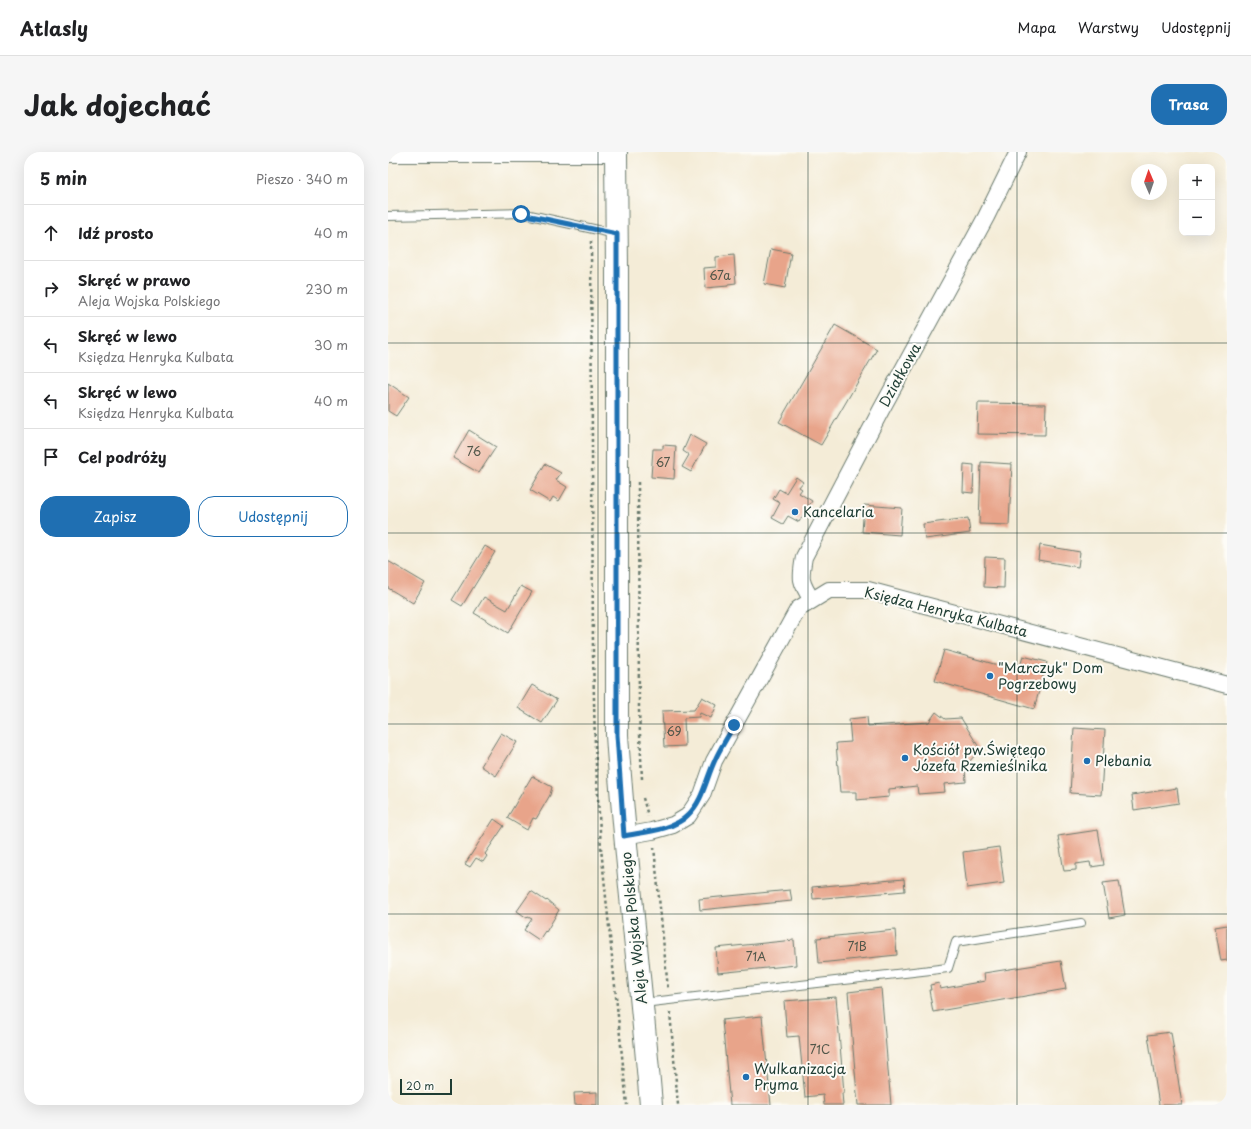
<!DOCTYPE html>
<html lang="pl">
<head>
<meta charset="utf-8">
<style>
  body { margin:0; font-family:"Playpen Sans",sans-serif; background:#f6f6f6; color:#202124 }
  .controls { position:absolute; right:12px; top:12px; display:grid; overflow:hidden; border-radius:8px; box-shadow:0 4px 16px #0002 }
  .controls button { width:36px; height:36px; display:grid; place-items:center; padding:0; border:0; border-bottom:1px solid #e0e0e0; background:#fff; color:#202124; font:20px sans-serif }
  .compass { position:absolute; left:743px; top:12px; width:36px; height:36px; border-radius:50%; background:#fff; box-shadow:0 4px 16px #0002; rotate:358deg }
  .scale { position:absolute; left:12px; bottom:10px; width:52px; box-sizing:border-box; padding-left:4px; border:2px solid #1f3d34; border-top:0; font-size:11px; line-height:14px; white-space:nowrap; color:#1f3d34; -webkit-text-stroke:3px #fdfcf7; paint-order:stroke }
  .stop { position:absolute; width:12px; height:12px; margin:-9px; border:3px solid #1f6fb2; border-radius:50%; background:#fff }
  .stop.end { background:#1f6fb2; border-color:#fff; box-shadow:0 1px 4px #0008 }
  .list { margin:0; padding:0; list-style:none }
  h2 { display:flex; justify-content:space-between; align-items:center; height:52px; margin:0; padding:0 16px; font-size:17px }
  h2 small { font-size:13px; font-weight:400; color:#757577 }
  .list li { display:grid; grid-template-columns:26px 1fr auto; gap:12px; align-items:center; box-sizing:border-box; height:56px; padding:0 16px; border-top:1px solid #e0e0e0 }
  .list b { display:block; font-size:15px; white-space:nowrap }
  .list p { margin:0; font-size:13px; white-space:nowrap; color:#757577 }
  .list em { font-size:13px; font-style:normal; color:#757577 }
  .actions { display:flex; gap:8px; padding:12px 16px }
  .actions a { flex:1; padding:9px 0; border:1px solid #1f6fb2; border-radius:16px; text-align:center; font-size:14px; color:#1f6fb2 }
  .actions .main { background:#1f6fb2; color:#fff }
  .icon { flex:none; width:22px; height:22px; fill:none; stroke:currentColor; stroke-width:2; stroke-linecap:round; stroke-linejoin:round }
  .map { position:relative; flex:none; width:839px; height:953px; overflow:hidden; border-radius:16px }
  header { display:flex; align-items:center; gap:24px; box-sizing:border-box; height:56px; padding:0 20px; background:#fff; border-bottom:1px solid #e0e0e0 }
  header strong { font-size:19px }
  nav { display:flex; gap:22px; margin-inline-start:auto; font-size:14px }
  .intro { display:flex; align-items:center; justify-content:space-between; box-sizing:border-box; height:96px; padding:0 24px }
  h1 { margin:0; font-size:28px }
  .button { padding:10px 18px; border-radius:16px; background:#1f6fb2; color:#fff; font-size:14px; font-weight:700 }
  main { display:flex; gap:24px; padding:0 24px }
  aside { flex:1; background:#fff; border-radius:16px; box-shadow:0 4px 16px #0002 }
  .map>svg:first-child { display:block }
  .building { fill:#e8a48a }
  .lines { fill:none; stroke-linecap:round; stroke-linejoin:round }
  .lane-casing { stroke:#6a7a6d; stroke-width:10 }
  .street-casing { stroke:#6a7a6d; stroke-width:18 }
  .primary-casing { stroke:#6a7a6d; stroke-width:24 }
  .path { stroke:#6a7a6d; stroke-width:2.5; stroke-dasharray:3 3; stroke-linecap:butt }
  .lane { stroke:#fff; stroke-width:8 }
  .street { stroke:#fff; stroke-width:16 }
  .primary { stroke:#fff; stroke-width:22 }
  .route { stroke:#1f6fb2; stroke-width:5 }
  .grid { fill:none; stroke:#1f3d34; stroke-width:1; stroke-opacity:0.55 }
  .poi-dot { fill:#1f6fb2; stroke:#fdfcf7; stroke-width:1.5 }
  .labels { text-anchor:middle; stroke-width:4; stroke-linejoin:round; paint-order:stroke }
  .number-label { font-size:12px; fill:#51574a }
  .street-label { font-size:14px; fill:#1f3d34; stroke:#fdfcf7 }
  .poi-label { font-size:14px; fill:#1f3d34; stroke:#fdfcf7; text-anchor:start }
</style>
</head>
<body>
<header>
<strong>Atlasly</strong>
<nav><a>Mapa</a><a>Warstwy</a><a>Udostępnij</a></nav>
</header>
<div class="intro"><h1>Jak dojechać</h1><a class="button">Trasa</a></div>
<main>
<aside>
<h2>5 min<small>Pieszo · 340 m</small></h2>
<ul class="list">
<li><svg class="icon" aria-label="ahead" viewBox="0 0 24 24"><path d="M12 20V5M6 11l6-6 6 6"/></svg><div><b>Idź prosto</b></div><em>40 m</em></li>
<li><svg class="icon" aria-label="right" viewBox="0 0 24 24"><path d="M7 20v-9h11M14 6l5 5-5 5"/></svg><div><b>Skręć w prawo</b><p>Aleja Wojska Polskiego</p></div><em>230 m</em></li>
<li><svg class="icon" aria-label="left" viewBox="0 0 24 24"><path d="M17 20v-9H6M10 6l-5 5 5 5"/></svg><div><b>Skręć w lewo</b><p>Księdza Henryka Kulbata</p></div><em>30 m</em></li>
<li><svg class="icon" aria-label="left" viewBox="0 0 24 24"><path d="M17 20v-9H6M10 6l-5 5 5 5"/></svg><div><b>Skręć w lewo</b><p>Księdza Henryka Kulbata</p></div><em>40 m</em></li>
<li><svg class="icon" aria-label="arrive" viewBox="0 0 24 24"><path d="M6 21V4h12l-3 4 3 4H6"/></svg><div><b>Cel podróży</b></div></li>
</ul>
<div class="actions"><a class="main">Zapisz</a><a>Udostępnij</a></div>
</aside>
<div class="map">
<svg width="839" height="953" viewBox="0 0 839 953">
  <rect width="100%" height="100%" fill="#fdfcf7"/>
  <filter id="ink" filterUnits="userSpaceOnUse"><feTurbulence type="fractalNoise" baseFrequency=".025" numOctaves="2"/><feDisplacementMap in="SourceGraphic" scale="8" xChannelSelector="R" yChannelSelector="G"/><feConvolveMatrix kernelMatrix="1 2 1 2 8 2 1 2 1" color-interpolation-filters="sRGB"/></filter>
  <filter id="wash" filterUnits="userSpaceOnUse"><feTurbulence type="fractalNoise" baseFrequency=".012" numOctaves="4" result="noise"/><feDisplacementMap in="SourceGraphic" scale="16" xChannelSelector="R" yChannelSelector="G"/><feGaussianBlur stdDeviation="0.9" result="paint"/><feColorMatrix in="noise" values="0 0 0 0 0 0 0 0 0 0 0 0 0 0 0 0 0 1.4 0 .05"/><feComposite in="paint" operator="in"/></filter>
  <g filter="url(#wash)">
    <rect width="100%" height="100%" fill="#f4ecd7"/>
    <g id="blocks">
      <path class="building" d="M383,97L403,101L397,136L376,132Z
        M346,103L348,131L340,132V134L317,136L316,116L328,115V105Z
        M447,173L489,197L433,293L391,270Z
        M0,231L21,245L8,264L0,259Z
        M590,251L658,252L657,283L589,282Z
        M81,278L108,295L91,321L65,306Z
        M302,283L318,292L303,320L294,315L301,303L295,299Z
        M275,293L288,294L286,327L263,325L265,297H275Z
        M593,310L624,312L621,373L591,372Z
        M157,312L173,321L168,328L179,335L171,349L165,345L162,350L142,338Z
        M576,312L586,313L585,341L575,340Z
        M408,325L415,330L411,335L414,337L411,341L424,349L411,370L400,364L395,372L384,366L392,351L385,347L391,337L398,341Z
        M476,353L514,356L512,383L474,380Z
        M580,366L582,381L537,387L535,372Z
        M652,393L692,400L690,415L650,408Z
        M97,394L107,400L74,454L64,448Z
        M597,405L617,406L616,436L596,435Z
        M0,409L37,431L25,451L0,436Z
        M133,434L144,440L120,481L86,461L96,445L119,458Z
        M556,498L631,519L635,504L659,510L646,557L547,529Z
        M144,533L169,548L154,571L130,556Z
        M314,545L329,553L323,566L312,561L311,565L296,566L297,594L276,595L274,559L306,558Z
        M548,560L557,567L573,566L592,597L577,615L578,630L556,632L557,640L530,642L529,634L501,637V645L468,648V640H452L448,591L463,590L461,567L479,565L480,574L541,570Z
        M686,576L717,578L713,643L682,641Z
        M113,581L129,590L108,624L93,614Z
        M144,624L164,635L162,643L148,667L145,666L139,678L119,666Z
        M789,636L791,651L746,658L744,643Z
        M106,667L116,674L97,702L99,704L95,710L88,706L82,715L77,712Z
        M710,678L716,713L703,715L702,710L688,712V718L676,719L670,684Z
        M611,695L616,731L579,736L575,700Z
        M516,727L517,739L425,747L424,735Z
        M731,729L737,763L721,766L715,731Z
        M402,738L404,749L312,758L311,747Z
        M143,739L158,749L159,748L171,758L158,780L157,779L151,788L136,778L144,767L140,765L139,766L129,759Z
        M839,773V808L833,809L827,775Z
        M507,778L509,803L431,811L429,786Z
        M406,788L408,813L330,821L328,796Z
        M673,809L678,837L545,860L541,838H543L542,833L551,831L552,837L597,829L596,821Z
        M493,836L503,953H470L460,840Z
        M448,845L456,941H454L455,953H436L435,943L417,945L411,884L399,885L396,849Z
        M374,864L383,953H342L334,868Z
        M783,880L794,953H771L760,883Z
        M209,940V953H187L186,941Z"/>
    </g>
  </g>
  <g filter="url(#ink)">
    <use href="#blocks" fill-opacity="0" stroke="#6a7a6d" stroke-width="1"/>
    <g class="lines">
      <g class="lane-casing">
        <path id="lane" d="M0,64L133,61L228,82
          M255,851L560,816L568,790L693,771"/>
      </g>
      <g class="street-casing">
        <path id="street" d="M0,2H228
          M424,448C412,430 412,427 416,405L493,258L598,65L630,0
          M236,684L264,679L285,673L300,664L314,643L326,609L410,457L441,438H480L839,533"/>
      </g>
      <g class="primary-casing">
        <path id="primary" d="M228,0L229,118V583C237,706 253,829 263,953"/>
      </g>
      <path class="path" d="M203,89L205,502L207,595L213,696L239,953
        M250,330L251,559L254,627
        M255,646L260,664
        M266,695L280,837
        M282,860L290,953"/>
      <use href="#lane" class="lane"/>
      <use href="#street" class="street"/>
      <use href="#primary" class="primary"/>
    </g>
  </g>
  <g class="lines" filter="url(#ink)">
    <path class="route" d="M133,62L229,82V583L236,684C256,680 286,678 300,663C315,649 318,627 327,608C332,596 340,585 346,573"/>
  </g>
  <path class="grid" d="M210,0V953M420,0V953M629,0V953M0,191H839M0,381H839M0,572H839M0,762H839"/>
  <g class="poi-dot">
    <circle cx="407" cy="360" r="4"/>
    <circle cx="602" cy="524" r="4"/>
    <circle cx="517" cy="606" r="4"/>
    <circle cx="699" cy="609" r="4"/>
    <circle cx="358" cy="925" r="4"/>
  </g>
  <g class="labels">
    <g class="number-label">
      <text x="332" y="128">67a</text>
      <text x="86" y="304">76</text>
      <text x="275" y="315">67</text>
      <text x="286" y="584">69</text>
      <text x="469" y="799">71B</text>
      <text x="368" y="809">71A</text>
      <text x="432" y="902">71C</text>
    </g>
    <g class="street-label">
      <text transform="translate(512 223) rotate(-61)" y="5">Działkowa</text>
      <text transform="translate(558 460) rotate(14)" y="5">Księdza Henryka Kulbata</text>
      <text transform="translate(246 776) rotate(-96)" y="5">Aleja Wojska Polskiego</text>
    </g>
    <g class="poi-label">
      <text x="415" y="365">Kancelaria</text>
      <text x="610" y="521">"Marczyk" Dom<tspan x="610" dy="16">Pogrzebowy</tspan></text>
      <text x="525" y="603">Kościół pw.Świętego<tspan x="525" dy="16">Józefa Rzemieślnika</tspan></text>
      <text x="707" y="614">Plebania</text>
      <text x="366" y="922">Wulkanizacja<tspan x="366" dy="16">Pryma</tspan></text>
    </g>
  </g>
</svg>
<div class="controls">
<button>+</button>
<button>−</button>
</div>
<svg class="compass" viewBox="-18 -18 36 36"><path d="M0-13l5 13h-10z" fill="#e53935"/><path d="M0 13l5-13h-10z" fill="#757577"/></svg>
<div class="scale">20 m</div>
<div class="stop" style="left:133px;top:62px"></div>
<div class="stop end" style="left:346px;top:573px"></div>
</div>
</main>
</body>
</html>
